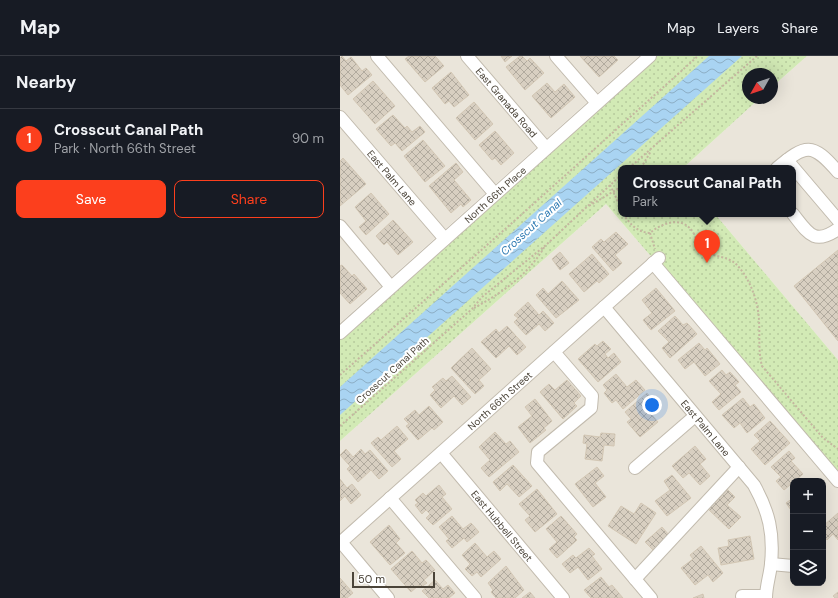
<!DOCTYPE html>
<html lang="en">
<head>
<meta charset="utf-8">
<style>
  body { margin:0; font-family:"DM Sans",sans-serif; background:#20242c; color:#f1f3f6 }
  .controls { position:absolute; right:12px; bottom:12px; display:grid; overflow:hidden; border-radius:8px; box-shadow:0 4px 16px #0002 }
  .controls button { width:36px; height:36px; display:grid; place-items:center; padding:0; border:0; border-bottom:1px solid #363941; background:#171b24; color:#f1f3f6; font:20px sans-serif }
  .compass { position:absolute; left:402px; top:12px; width:36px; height:36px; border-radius:50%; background:#171b24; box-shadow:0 4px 16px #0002; rotate:230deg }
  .scale { position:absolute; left:12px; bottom:10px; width:83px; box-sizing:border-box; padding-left:4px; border:2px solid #4b4439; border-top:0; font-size:11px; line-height:14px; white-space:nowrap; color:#4b4439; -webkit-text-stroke:3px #fff; paint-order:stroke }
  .you { position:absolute; left:312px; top:349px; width:14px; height:14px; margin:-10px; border:3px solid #fff; border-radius:50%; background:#1a73e8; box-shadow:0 0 0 6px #1a73e833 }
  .badge { display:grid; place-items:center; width:26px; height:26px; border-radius:50%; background:#fc3f1d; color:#fff; font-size:13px; font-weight:700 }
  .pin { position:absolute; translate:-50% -33px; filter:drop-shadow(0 1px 2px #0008) }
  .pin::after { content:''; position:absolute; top:21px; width:14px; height:12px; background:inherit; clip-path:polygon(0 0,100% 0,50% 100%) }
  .popup { position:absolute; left:278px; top:109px; width:178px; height:52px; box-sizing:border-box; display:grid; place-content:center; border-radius:8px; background:#171b24; filter:drop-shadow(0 1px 3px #0005); font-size:13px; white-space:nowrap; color:#9ea1a6 }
  .popup b { font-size:15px; color:#f1f3f6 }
  .popup::after { content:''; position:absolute; left:50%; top:100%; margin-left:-8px; border:8px solid transparent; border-top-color:#171b24 }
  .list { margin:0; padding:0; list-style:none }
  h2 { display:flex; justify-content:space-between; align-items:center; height:52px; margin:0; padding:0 16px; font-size:17px }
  h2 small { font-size:13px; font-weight:400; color:#9ea1a6 }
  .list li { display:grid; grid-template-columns:26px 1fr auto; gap:12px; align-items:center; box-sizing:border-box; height:60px; padding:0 16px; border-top:1px solid #363941 }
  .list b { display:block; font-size:15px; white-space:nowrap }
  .list p { margin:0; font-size:13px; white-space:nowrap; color:#9ea1a6 }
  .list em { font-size:13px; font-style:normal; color:#9ea1a6 }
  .actions { display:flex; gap:8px; padding:12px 16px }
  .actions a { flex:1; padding:9px 0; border:1px solid #fc3f1d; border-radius:8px; text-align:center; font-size:14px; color:#fc3f1d }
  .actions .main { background:#fc3f1d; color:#fff }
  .icon { flex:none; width:22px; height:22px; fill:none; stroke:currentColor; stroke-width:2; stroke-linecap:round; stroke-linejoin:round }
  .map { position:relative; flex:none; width:498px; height:542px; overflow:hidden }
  header { display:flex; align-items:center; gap:24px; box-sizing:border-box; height:56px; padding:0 20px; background:#171b24; border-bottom:1px solid #363941 }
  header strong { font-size:19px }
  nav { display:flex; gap:22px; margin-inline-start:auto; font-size:14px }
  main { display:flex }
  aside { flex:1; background:#171b24 }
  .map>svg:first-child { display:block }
  .residential { fill:#eae5da; fill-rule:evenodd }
  .green { fill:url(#green-dots) }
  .water { fill:url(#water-waves) }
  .building { fill:url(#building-cross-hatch); stroke:#d3c7b4 }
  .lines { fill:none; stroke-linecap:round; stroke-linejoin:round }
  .minor-casing { stroke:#c2bbae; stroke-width:14 }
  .path { stroke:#c4b79f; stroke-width:2; stroke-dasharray:2 2; stroke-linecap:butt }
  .minor { stroke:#fff; stroke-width:12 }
  .labels { text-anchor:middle; stroke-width:4; stroke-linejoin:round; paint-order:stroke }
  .street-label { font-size:10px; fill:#4b4439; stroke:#fff }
  .water-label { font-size:11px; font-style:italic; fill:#2e7ab2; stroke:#fff }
</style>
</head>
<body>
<header>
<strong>Map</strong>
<nav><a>Map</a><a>Layers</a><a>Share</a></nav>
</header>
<main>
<aside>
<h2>Nearby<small></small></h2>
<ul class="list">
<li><span class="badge">1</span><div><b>Crosscut Canal Path</b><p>Park · North 66th Street</p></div><em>90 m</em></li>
</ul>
<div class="actions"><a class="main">Save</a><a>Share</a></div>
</aside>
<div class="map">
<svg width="498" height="542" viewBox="0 0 498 542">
  <defs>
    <pattern id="green-dots" width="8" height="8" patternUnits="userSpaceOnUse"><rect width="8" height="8" fill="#d2eab5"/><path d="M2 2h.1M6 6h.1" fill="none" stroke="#b6ca9c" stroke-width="1.8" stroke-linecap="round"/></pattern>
    <pattern id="water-waves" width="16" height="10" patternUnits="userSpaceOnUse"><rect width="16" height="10" fill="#a9d4f2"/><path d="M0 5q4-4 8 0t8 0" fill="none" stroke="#8caec5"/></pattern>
    <pattern id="building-cross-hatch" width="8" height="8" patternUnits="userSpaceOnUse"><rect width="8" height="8" fill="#d8cfc1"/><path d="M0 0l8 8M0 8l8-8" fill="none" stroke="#b1aa9e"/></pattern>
  </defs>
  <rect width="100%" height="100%" fill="#f6f3ec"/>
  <path class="residential" d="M0,0H299L0,267Z
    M467,0H498V304L375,158H453V112H343L420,42H432V31Z
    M266,148L308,197L328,217L498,419V542H0V385ZM453,425H483V527H453Z"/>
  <path class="green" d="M310,0H467L432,31V18H408V42H420L343,112H281V158H375L498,304V419L328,217L308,197L266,148L0,385V277Z"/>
  <path class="water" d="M369,0H402L0,359V331Z"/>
  <path class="building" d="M2,0L6,5L11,1L22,15L26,12L32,19L8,39L0,29V2Z
    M69,0H95L104,10L85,26L65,3Z
    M161,0H172L165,6Z
    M180,0H182L187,5L190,2L204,17L185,34L166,11Z
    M240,0H274L278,4L259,21Z
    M111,16L129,39L114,51L109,45L105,48L92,32Z
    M33,25L55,50L35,68L13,43Z
    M207,27L215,36L224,28L235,41L211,62L192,40Z
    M134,46L153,68L135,84L116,62Z
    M53,59L65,72L67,70L72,76L80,70L85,76L62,95L55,87L51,90L36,73Z
    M155,75L174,97L161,109L155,102L152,104L139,89Z
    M83,84L105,110L85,126L64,100Z
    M3,102L26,128L0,150V105Z
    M116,107L123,116L114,124L131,144L123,151L121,148L111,157L89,130Z
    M31,137L49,158L26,179L19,171L26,165L15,151Z
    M53,164L73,186L58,199L47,186L44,189L36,180Z
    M276,176L288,188L275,199L282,207L273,215L252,191L261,183L264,186Z
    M498,194V285L454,230Z
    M220,196L229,207L220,214L212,203Z
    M252,198L269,218L259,227L257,225L244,236L229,218Z
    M2,209L12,220L14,218L27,233L10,248L0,237V210Z
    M222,225L239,244L216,262L196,239L203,232L208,238Z
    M316,232L335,255L311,274L303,264L312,257L302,244Z
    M188,246L199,259L203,255L214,267L205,275L199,268L186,279L174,266L178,262L174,259Z
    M335,260L343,269L347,267L357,278L330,302L322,292L329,286L318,275Z
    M167,270L186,291L177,299L169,290L156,302L141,286L156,273L159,277Z
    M263,285L271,293L265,298L268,302L274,297L281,306L258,326L238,303L255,288L257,290Z
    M359,287L365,294L367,292L380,308L365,320L354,306L345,313L338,304Z
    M132,292L151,313L139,324L144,330L135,338L111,312Z
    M382,314L386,319L390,316L399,326L395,329L401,336L379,354L372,346L381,338L369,325Z
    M276,318L287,331L296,324L305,334L283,353L276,344L272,347L264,337L267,334L263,329Z
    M112,320L131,341L122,349L114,340L101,352L90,339L95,334L92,331L103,322L106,325Z
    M227,324L241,340L234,347L237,350L223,363L200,336L209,328L215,334Z
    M307,337L316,347L308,354L318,366L300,381L287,366L291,363L285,356Z
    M403,342L410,351L414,348L425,362L407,377L400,367L394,372L382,359Z
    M195,343L212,365L204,372L206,374L190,387L178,371L192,360L185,351Z
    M89,350L103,366L94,374L92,372L78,384L66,370L69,368L64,363L75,354L79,359Z
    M430,365L450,387L425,409L411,393L420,385L414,379Z
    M57,370L68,383L54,395L61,403L52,411L31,387L38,381L41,384Z
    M155,376L166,388L170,385L179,396L149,421L141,412L150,404L139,391Z
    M261,377L275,378L274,390L264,389L262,405L245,403L247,388L243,387L244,379L260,381Z
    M355,390L366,403L360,408L370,420L360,429L349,417L343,422L332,410Z
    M6,393L13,401L21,393L25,398L30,394L48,415L39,423L31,414L18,426L7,413L10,410L0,399Z
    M449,395L455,402L451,405L463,418L444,434L436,425L441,421L431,411Z
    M173,409L192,430L179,441L167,428L160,435L153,426Z
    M257,411L264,420L255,427L266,441L253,451L235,428Z
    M332,419L351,442L327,460L315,445L330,434L324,425Z
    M0,423L7,432L12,428L21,439L11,448L5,440L0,445Z
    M99,429L106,438L102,441L112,453L93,469L86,462L90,458L86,454L82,458L75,449L78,447L75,444L83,437L86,440Z
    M197,433L217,458L195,476L185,464L190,460L179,448Z
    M387,433L395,441L387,449L401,461L389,473L368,453Z
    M453,442V457L446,447Z
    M301,447L316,457L296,488L268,470L281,450L294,458Z
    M498,457V484L493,478L487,484L483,479V470Z
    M112,460L123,473L131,467L139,476L127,486L124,482L112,492L106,485L109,483L99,471Z
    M221,460L237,478L234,481L237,484L217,502L209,493L217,486L206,473Z
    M49,469L60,483L56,487L65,497L50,509L30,486Z
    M322,471L329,479L313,494L305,486Z
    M410,480L414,503L381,509L378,492L389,490L388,484Z
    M135,487L147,501L154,495L161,503L141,521L137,516L132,520L125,513L130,508L122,499Z
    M361,490L383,517L373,526L368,519L355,529L341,512L353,503L350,499Z
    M249,492L255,498L252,500L262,513L248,524L238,511L230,517L222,508L233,499L236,502Z
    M72,495L82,507L86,504L95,514L84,524L87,527L81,531L79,529L71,536L51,513Z
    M166,510L184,534L175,542H156L151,536L153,534L148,527Z
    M261,521L269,531L272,529L283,542H251L244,534Z
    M0,522L13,537L7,542H0Z
    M95,524L103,533L108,529L115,537L109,542H89L82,535Z
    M190,536L195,542H182Z
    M498,536V542H495L493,540Z
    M363,538L364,542H353Z"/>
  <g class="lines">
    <g class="minor-casing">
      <g id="minor">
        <path d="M37,0L155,138"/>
        <path id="s1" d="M127,0L206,92"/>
        <path d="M216,0L257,47"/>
        <path id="s2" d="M0,61L105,183"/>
        <path d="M447,104L498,164"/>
        <path d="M437,112C466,88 472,86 498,116"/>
        <path d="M453,158C468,177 474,190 498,173"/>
        <path d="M0,170L51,231"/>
        <path d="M313,207L498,425"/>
        <path id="s3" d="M264,251L414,429C429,456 434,477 431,508C430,519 426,530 426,542"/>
        <path id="s4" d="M0,277L310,0"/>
        <path d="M214,296L252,340L251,352L198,396L197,407L311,542"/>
        <path id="s5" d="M101,397L223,542"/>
        <path d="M295,412L355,360"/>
        <path d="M50,442L135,542"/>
        <path d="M1,486L48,542"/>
        <path id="s6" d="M0,487L319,202"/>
        <path d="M431,508L453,510"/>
        <path d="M295,523L399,411"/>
        <path d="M402,540H425"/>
      </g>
    </g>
    <path class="path" d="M289,112L417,0
      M301,112L311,95
      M270,129L281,152
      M249,150L281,131
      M283,158C290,168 297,176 310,177C323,166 344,159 354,178C356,182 356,186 359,190C367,202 385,198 396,208C410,222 418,245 419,264C420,280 418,295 422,310L483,382L498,393
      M310,177L315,193
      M134,252C162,237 189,218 205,190
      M0,319L190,151L358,0
      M0,370L132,253L142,241L206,189L281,119"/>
    <use href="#minor" class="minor"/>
  </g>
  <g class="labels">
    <g class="street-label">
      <text dy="4" stroke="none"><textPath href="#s1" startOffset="61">East Granada Road</textPath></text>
      <text dy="4" stroke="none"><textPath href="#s2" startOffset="80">East Palm Lane</textPath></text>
      <text dy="4" stroke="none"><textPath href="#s4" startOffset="208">North 66th Place</textPath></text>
      <text transform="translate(52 314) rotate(-42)" y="4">Crosscut Canal Path</text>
      <text dy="4" stroke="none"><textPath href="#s6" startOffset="214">North 66th Street</textPath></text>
      <text dy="4" stroke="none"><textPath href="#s3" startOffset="158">East Palm Lane</textPath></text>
      <text dy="4" stroke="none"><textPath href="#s5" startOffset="95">East Hubbell Street</textPath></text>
    </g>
    <g class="water-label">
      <text transform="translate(191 171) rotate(-42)" y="4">Crosscut Canal</text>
    </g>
  </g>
</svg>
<div class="controls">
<button>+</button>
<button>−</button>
<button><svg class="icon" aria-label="layers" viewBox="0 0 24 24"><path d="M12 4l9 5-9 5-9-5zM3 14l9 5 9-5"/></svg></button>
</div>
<svg class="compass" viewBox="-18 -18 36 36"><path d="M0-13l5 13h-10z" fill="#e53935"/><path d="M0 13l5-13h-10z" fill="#9ea1a6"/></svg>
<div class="scale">50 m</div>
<div class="you"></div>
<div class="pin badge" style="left:367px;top:207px">1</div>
<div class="popup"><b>Crosscut Canal Path</b>Park</div>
</div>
</main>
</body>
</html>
